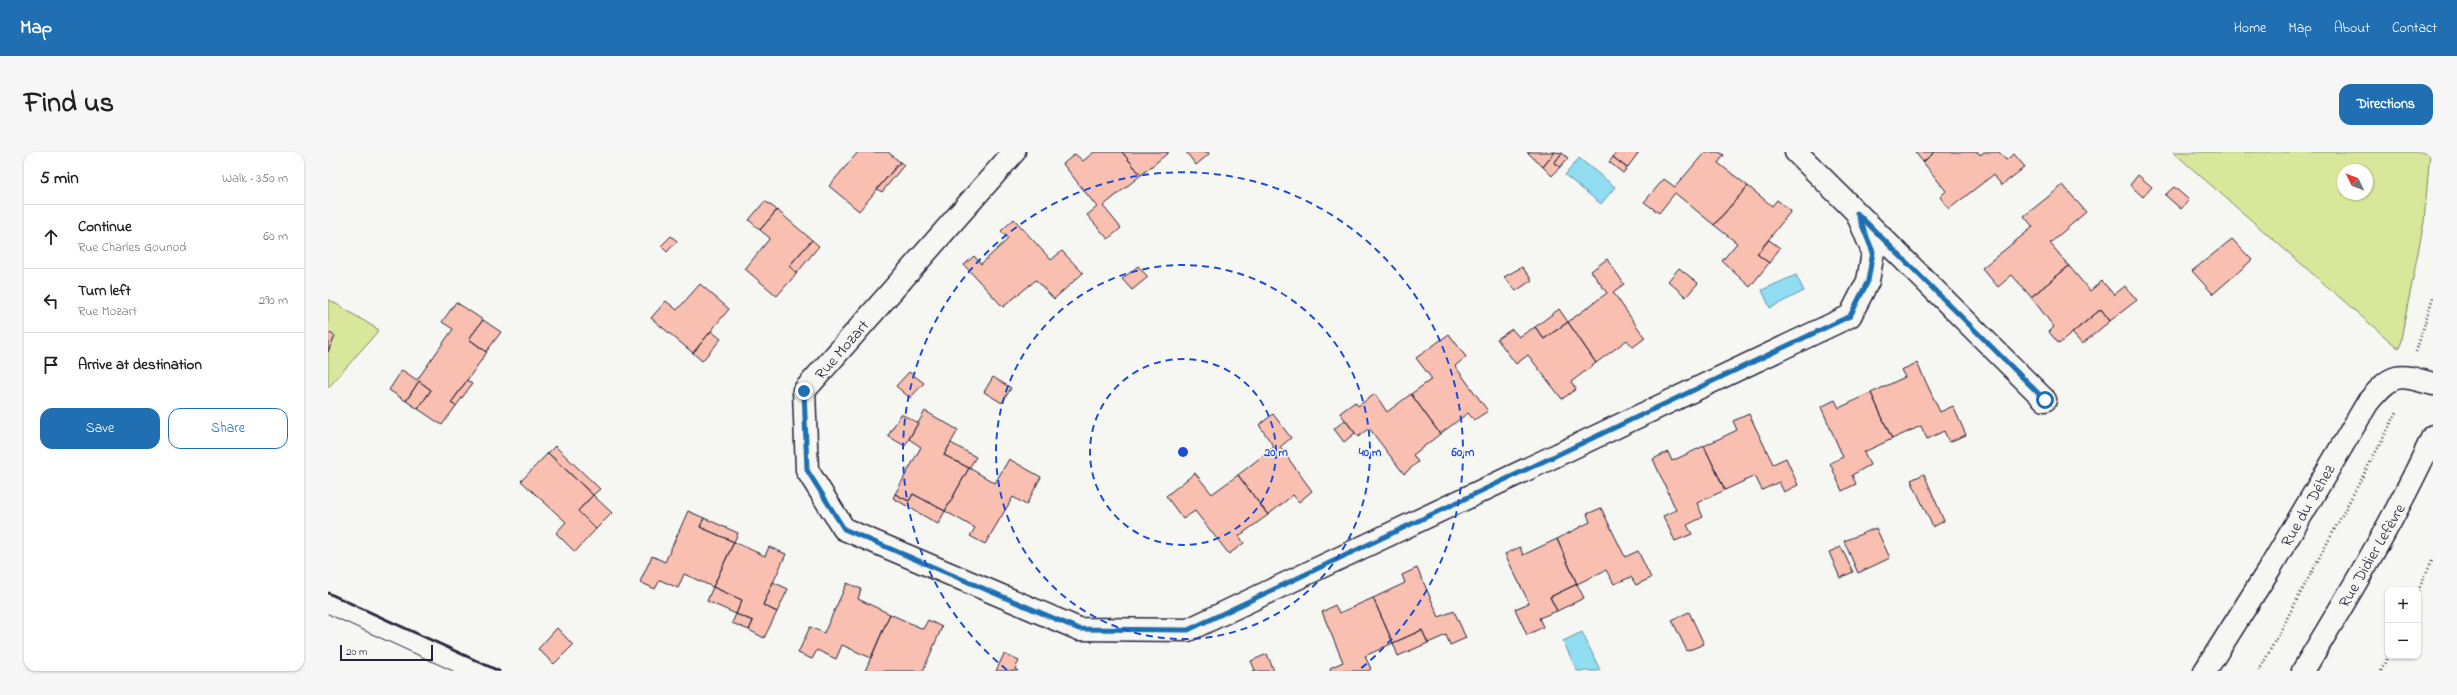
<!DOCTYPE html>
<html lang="en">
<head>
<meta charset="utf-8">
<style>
  body { margin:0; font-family:"Indie Flower",sans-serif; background:#f6f6f6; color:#202124 }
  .controls { position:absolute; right:12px; bottom:12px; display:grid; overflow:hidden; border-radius:8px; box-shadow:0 1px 3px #0004 }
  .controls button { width:36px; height:36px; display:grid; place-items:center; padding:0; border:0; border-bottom:1px solid #e0e0e0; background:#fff; color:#202124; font:20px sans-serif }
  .compass { position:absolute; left:2009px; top:12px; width:36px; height:36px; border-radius:50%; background:#fff; box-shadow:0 1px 3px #0004; rotate:313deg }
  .scale { position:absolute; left:12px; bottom:10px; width:93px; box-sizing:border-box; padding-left:4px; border:2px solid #22223b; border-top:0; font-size:11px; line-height:14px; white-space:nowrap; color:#22223b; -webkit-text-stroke:3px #f6f6f2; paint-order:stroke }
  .stop { position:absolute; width:12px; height:12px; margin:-9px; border:3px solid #1f6fb2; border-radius:50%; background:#fff }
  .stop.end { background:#1f6fb2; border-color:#fff; box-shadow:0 1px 4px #0008 }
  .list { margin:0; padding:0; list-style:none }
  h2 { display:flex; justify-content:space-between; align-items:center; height:52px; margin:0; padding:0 16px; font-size:17px }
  h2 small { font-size:13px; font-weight:400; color:#757577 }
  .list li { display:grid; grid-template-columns:26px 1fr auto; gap:12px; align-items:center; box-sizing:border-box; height:64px; padding:0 16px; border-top:1px solid #e0e0e0 }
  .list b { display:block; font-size:15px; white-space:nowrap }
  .list p { margin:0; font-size:13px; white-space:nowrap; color:#757577 }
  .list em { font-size:13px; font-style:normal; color:#757577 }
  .actions { display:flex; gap:8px; padding:12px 16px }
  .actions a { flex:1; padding:9px 0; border:1px solid #1f6fb2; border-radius:12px; text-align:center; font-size:14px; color:#1f6fb2 }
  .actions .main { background:#1f6fb2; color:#fff }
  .icon { flex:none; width:22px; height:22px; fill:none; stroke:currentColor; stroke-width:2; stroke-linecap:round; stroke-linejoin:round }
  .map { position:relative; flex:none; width:2105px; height:519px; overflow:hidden; border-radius:12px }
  header { display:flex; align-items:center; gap:24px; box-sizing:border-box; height:56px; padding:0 20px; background:#1f6fb2; color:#fff }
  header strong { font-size:19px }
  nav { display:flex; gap:22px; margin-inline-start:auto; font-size:14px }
  .intro { display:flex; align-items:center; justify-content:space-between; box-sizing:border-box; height:96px; padding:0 24px }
  h1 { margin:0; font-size:28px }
  .button { padding:10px 18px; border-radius:12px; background:#1f6fb2; color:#fff; font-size:14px; font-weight:700 }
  main { display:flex; gap:24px; padding:0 24px }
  aside { flex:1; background:#fff; border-radius:12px; box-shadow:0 1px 3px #0004 }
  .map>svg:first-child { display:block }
  .green { fill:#d9e79a; stroke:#7e846a; fill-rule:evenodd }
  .water { fill:#91ddf2; stroke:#6592a9 }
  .building { fill:#f9bfb0; stroke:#22223b }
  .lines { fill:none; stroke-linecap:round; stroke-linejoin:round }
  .street-casing { stroke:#22223b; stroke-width:25 }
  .secondary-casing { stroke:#22223b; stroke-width:25 }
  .path { stroke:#22223b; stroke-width:2.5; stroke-dasharray:1 3; stroke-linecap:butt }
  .street { stroke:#f6f6f2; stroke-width:22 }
  .secondary { stroke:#f6f6f2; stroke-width:22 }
  .tram { stroke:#22223b; stroke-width:1 }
  .rail { stroke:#22223b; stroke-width:3 }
  .route { stroke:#1f6fb2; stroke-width:5 }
  .ring { fill:none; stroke:#1d4ed8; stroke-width:2; stroke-dasharray:7 5 }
  .labels { text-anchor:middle; stroke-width:3; stroke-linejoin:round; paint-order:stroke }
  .street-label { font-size:16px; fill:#22223b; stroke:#f6f6f2 }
  .centre { fill:#1d4ed8; stroke:#f6f6f2; stroke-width:2 }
  .ring-label { font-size:12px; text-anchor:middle; font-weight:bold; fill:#1d4ed8; stroke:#f6f6f2; stroke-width:3; stroke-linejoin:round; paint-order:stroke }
</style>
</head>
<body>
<header>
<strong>Map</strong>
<nav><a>Home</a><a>Map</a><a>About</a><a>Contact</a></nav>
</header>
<div class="intro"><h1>Find us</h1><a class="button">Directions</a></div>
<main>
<aside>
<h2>5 min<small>Walk · 350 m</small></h2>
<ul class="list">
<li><svg class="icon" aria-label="ahead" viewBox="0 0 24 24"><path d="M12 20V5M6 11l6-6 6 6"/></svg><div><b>Continue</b><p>Rue Charles Gounod</p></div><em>60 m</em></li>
<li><svg class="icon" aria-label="left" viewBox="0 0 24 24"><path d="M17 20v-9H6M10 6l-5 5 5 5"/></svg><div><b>Turn left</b><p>Rue Mozart</p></div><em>290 m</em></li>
<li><svg class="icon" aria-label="arrive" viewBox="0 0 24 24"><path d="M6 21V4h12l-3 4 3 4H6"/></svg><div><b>Arrive at destination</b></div></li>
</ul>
<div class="actions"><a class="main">Save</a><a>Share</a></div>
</aside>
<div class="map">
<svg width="2105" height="519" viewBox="0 0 2105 519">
  <rect width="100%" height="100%" fill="#f6f6f2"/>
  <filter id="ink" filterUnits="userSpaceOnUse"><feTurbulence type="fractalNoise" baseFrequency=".025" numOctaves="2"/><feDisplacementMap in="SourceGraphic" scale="8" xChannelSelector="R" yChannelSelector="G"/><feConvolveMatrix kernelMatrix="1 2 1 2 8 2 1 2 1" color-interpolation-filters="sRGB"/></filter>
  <g filter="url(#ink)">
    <path class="green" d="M1845,0H2102L2096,70L2071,197ZM2015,18H2039V42H2015Z
      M0,147L51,178L0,236Z"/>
    <path class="water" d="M1251,6L1287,35L1273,52L1237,23Z
      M1468,123L1476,139L1442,156L1434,138Z
      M1254,480L1272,518L1269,519H1249L1235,489Z"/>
    <path class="building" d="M530,0H560L572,10L531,59L501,34Z
      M766,0H794L813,23L775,54L793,76L780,87L759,63L769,55L735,12L747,2L755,9Z
      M794,0H841L813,23Z
      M858,0H880L881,2L868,13Z
      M1199,0H1227L1215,15Z
      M1227,0L1234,1L1226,11L1232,15L1224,24L1215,15Z
      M1288,0H1311L1299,16L1285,5Z
      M1377,0H1391L1396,3L1390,11L1420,34L1386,73L1347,41L1331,61L1316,50L1336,27L1347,35Z
      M1587,0H1607L1595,10Z
      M1607,0H1650L1652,3L1656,0H1671L1678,8L1686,2L1697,15L1674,33L1665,23L1621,57L1612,45L1618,39L1595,10Z
      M1234,1L1240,6L1232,15L1226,11Z
      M1285,5L1299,16L1295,21L1281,10Z
      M572,10L576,13L554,40L549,37Z
      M1810,23L1824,35L1815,45L1802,33Z
      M1735,33L1758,60L1722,91L1741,114L1703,145L1684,123L1670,135L1654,116L1705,75L1696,64Z
      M1420,34L1444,54L1449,48L1463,59L1429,102L1441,111L1422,135L1394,109L1409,91L1386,73Z
      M1846,35L1861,48L1853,57L1837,43Z
      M437,49L449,58L432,78L421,68Z
      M449,58L484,88L461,114L469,121L449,144L417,117L442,86L432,78Z
      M686,67L723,108L734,99L755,121L726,147L708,128L675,155L636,113L646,104L653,112L680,87L673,79Z
      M343,84L349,89L339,100L333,94Z
      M1904,87L1924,108L1885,142L1864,119Z
      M484,88L491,94L469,121L461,114Z
      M1441,88L1452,96L1441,111L1429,102Z
      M1279,107L1296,132L1285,140L1317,186L1305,195L1299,188L1268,211L1240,170L1279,141L1263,119Z
      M810,114L820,125L804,138L794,127Z
      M1741,114L1762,139L1774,129L1786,143L1797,134L1809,148L1782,169L1773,157L1731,192L1721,180L1726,175L1703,145Z
      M1194,115L1204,128L1188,139L1176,125Z
      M1351,116L1370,131L1358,145L1340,129Z
      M372,132L401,157L365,201L323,166L338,149L349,158Z
      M128,150L155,168L141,187L159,200L123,251L128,254L114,273L90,257L103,238L91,229L78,249L61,238L74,218L89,228L125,177L114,170Z
      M1231,157L1240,170L1216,187L1207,175Z
      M1773,157L1782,169L1754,192L1744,181Z
      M155,168L173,180L158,200L141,187Z
      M1240,170L1268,211L1243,230L1248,237L1234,247L1200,203L1188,212L1169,187L1184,177L1191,185L1207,175L1216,187Z
      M383,179L393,187L374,209L365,201Z
      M0,180L7,184L0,200Z
      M1121,182L1138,205L1127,214L1160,259L1146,268L1140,261L1112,282L1083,242L1104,227L1088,206Z
      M1589,211L1612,260L1625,254L1638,283L1621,290L1616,279L1599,287L1593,274L1564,287L1543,241L1577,225L1573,218Z
      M581,220L596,231L582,246L568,234Z
      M665,225L683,236L674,251L656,240Z
      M139,228L144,232L128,254L123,251Z
      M91,229L103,238L90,257L78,249Z
      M1543,241L1564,287L1536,300L1542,313L1524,323L1528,332L1514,339L1502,311L1515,305L1493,255L1507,248L1511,256Z
      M1047,242L1059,260L1083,242L1112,282L1085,303L1090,310L1076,322L1041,276L1030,285L1012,261L1027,250L1030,254Z
      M597,259L630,278L616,303L641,316L617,359L585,342L581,349L567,342L593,295L581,287Z
      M573,262L590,271L577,294L560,284Z
      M945,262L963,286L952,295L984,339L971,350L965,343L940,363L910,323L946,295L931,273Z
      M1421,262L1445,312L1458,306L1470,333L1456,340L1451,330L1434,338L1427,324L1397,338L1376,294L1409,278L1405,269Z
      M1017,268L1027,281L1016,290L1006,277Z
      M623,291L648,305L641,316L616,303Z
      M227,294L272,337L265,343L220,301Z
      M1376,294L1397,338L1369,351L1375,365L1359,373L1364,382L1347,389L1335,364L1348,358L1325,307L1340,300L1344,309Z
      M220,301L265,343L250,359L268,377L247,400L228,381L238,370L193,329Z
      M681,307L713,325L698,353L685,345L657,392L642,384L647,376L617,359L641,316L667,331Z
      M867,321L884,342L910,323L940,363L911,384L916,391L901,402L867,359L855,367L838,344Z
      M1596,322L1616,369L1605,375L1583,328Z
      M567,342L581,349L585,342L617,359L610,372L565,346Z
      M265,343L284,361L268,377L250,359Z
      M1273,356L1297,405L1310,399L1323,426L1308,433L1303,425L1286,432L1278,418L1249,432L1229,387L1262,370L1259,362Z
      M360,359L376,366L372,375L406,390L385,435L356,422L350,436L332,428L327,437L312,430L324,404L337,410Z
      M376,366L410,381L406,390L372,375Z
      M1548,376L1562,406L1530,421L1516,389Z
      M1229,387L1249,432L1222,445L1229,459L1211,466L1215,475L1199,483L1187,457L1201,451L1177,402L1192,395L1195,403Z
      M406,390L437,404L441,395L458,402L435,453L449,460L436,486L421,478L425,469L408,462L414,448L385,435Z
      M1513,395L1525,420L1512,426L1501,400Z
      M1089,416L1111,465L1126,459L1138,486L1122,493L1118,483L1100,491L1094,478L1065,491L1045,446L1077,431L1074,423Z
      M445,430L460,437L449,460L435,453Z
      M519,431L533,437L530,447L562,462L543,506L514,493L508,507L489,498L484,507L470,501L482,475L496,481Z
      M1249,432L1256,446L1229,459L1222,445Z
      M385,435L414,448L408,462L379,449Z
      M1045,446L1065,491L1037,504L1043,517L1040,519H1003L1002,516L1015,510L994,460L1007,453L1011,461Z
      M1361,460L1376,492L1359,499L1344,468Z
      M408,462L425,469L421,478L404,471Z
      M562,462L595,477L600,468L614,475L595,519H537Z
      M229,476L245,493L226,512L210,497Z
      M1094,478L1100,491L1070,504L1065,491Z
      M676,502L691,509L687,517L690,519H668Z
      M939,502L946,519H925L927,518L923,509Z"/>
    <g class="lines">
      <g class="street-casing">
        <path id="street" d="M686,0L476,239L479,318L516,377L751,477L860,478L1522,164L1540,129L1545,100L1529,61
          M1468,0L1717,248
          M1877,519L1942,416L2040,250C2065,221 2068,221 2105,232"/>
      </g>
      <g class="secondary-casing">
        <path id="secondary" d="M1975,519C2021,442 2068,366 2105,284"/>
      </g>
      <path class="path" d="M2088,200L2105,145
        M2090,439L2105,407
        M1931,519L2069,260
        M2053,519L2060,504"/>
      <use href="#street" class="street"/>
      <use href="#secondary" class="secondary"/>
      <path class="tram" d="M0,462L125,519"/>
      <path class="rail" d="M0,441L171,519"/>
    </g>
  </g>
  <g class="lines" filter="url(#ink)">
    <path class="route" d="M476,239L479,318L516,377L751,477L860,478L1522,164L1540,129L1545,100L1529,61L1717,248"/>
  </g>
  <g class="ring">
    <circle cx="855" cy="300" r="93"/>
    <circle cx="855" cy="300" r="187"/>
    <path d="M679 518A280 280 0 1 1 1031 518"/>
  </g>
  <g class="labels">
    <g class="street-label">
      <text transform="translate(513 197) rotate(-49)" y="6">Rue Mozart</text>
      <text transform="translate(1979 353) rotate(-60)" y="6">Rue du Déhez</text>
      <text transform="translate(2043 403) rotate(-60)" y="6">Rue Didier Lefèvre</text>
    </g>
  </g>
  <circle cx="855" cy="300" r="6" class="centre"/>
  <g class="ring-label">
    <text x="948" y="304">20 m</text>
    <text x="1042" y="304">40 m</text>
    <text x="1135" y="304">60 m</text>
  </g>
</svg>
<div class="controls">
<button>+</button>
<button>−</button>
</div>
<svg class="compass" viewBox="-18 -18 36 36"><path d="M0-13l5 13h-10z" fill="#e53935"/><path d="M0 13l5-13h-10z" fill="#757577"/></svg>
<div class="scale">20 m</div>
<div class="stop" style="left:1717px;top:248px"></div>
<div class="stop end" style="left:476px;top:239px"></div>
</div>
</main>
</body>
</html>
